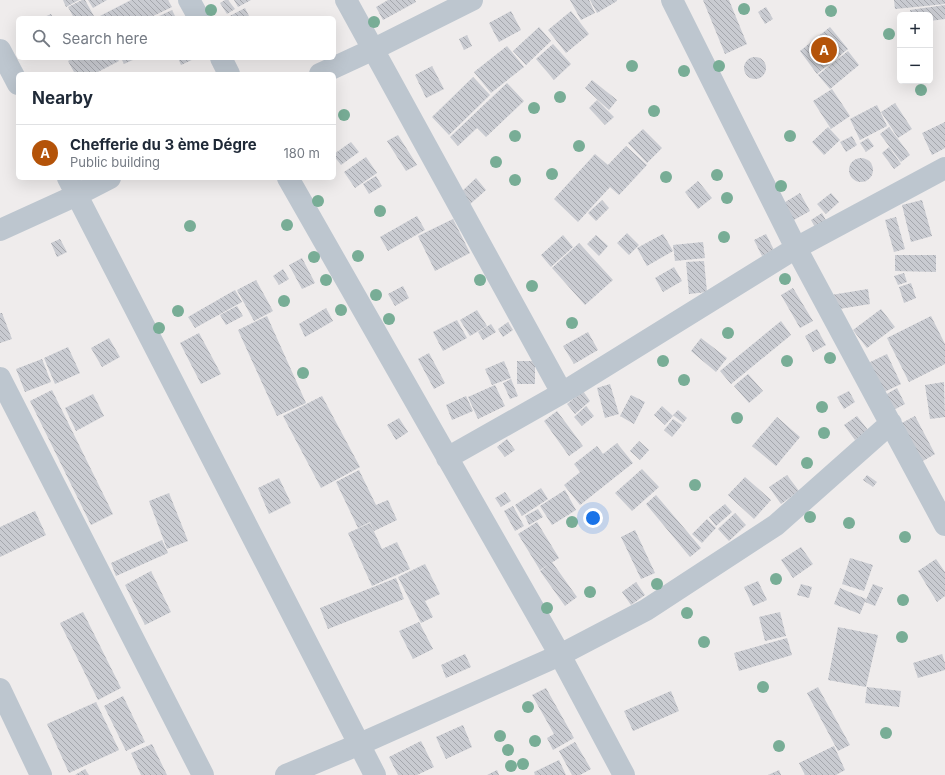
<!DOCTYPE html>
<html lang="en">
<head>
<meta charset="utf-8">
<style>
  body { margin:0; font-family:Inter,sans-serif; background:#f2f2f3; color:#1f2937 }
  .controls { position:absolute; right:12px; top:12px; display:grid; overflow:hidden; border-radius:6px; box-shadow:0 4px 16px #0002 }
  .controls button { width:36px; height:36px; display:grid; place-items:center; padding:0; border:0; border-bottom:1px solid #e0e1e3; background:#fff; color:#1f2937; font:20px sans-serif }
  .you { position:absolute; left:593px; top:518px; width:14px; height:14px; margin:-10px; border:3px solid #fff; border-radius:50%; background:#1a73e8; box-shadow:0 0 0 6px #1a73e833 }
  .badge { display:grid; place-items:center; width:26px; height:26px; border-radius:50%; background:#b45309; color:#fff; font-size:13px; font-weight:700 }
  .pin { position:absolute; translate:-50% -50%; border:2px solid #fff; box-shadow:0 1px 4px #0006 }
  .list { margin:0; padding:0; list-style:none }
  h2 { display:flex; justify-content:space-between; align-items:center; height:52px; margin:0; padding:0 16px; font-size:17px }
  h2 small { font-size:13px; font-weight:400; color:#747a83 }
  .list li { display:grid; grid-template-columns:26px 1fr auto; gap:12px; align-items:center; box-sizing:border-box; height:56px; padding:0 16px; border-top:1px solid #e0e1e3 }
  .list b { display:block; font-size:15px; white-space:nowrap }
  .list p { margin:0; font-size:13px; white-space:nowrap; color:#747a83 }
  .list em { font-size:13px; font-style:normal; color:#747a83 }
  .icon { flex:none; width:22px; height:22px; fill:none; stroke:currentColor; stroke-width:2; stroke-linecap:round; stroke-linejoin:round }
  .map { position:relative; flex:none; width:945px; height:775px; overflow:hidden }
  .search { position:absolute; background:#fff; box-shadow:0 4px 16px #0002; left:16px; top:16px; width:320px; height:44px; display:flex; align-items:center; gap:10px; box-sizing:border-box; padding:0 14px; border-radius:6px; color:#747a83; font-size:15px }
  .panel { position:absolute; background:#fff; box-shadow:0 4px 16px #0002; left:16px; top:72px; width:320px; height:108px; border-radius:6px }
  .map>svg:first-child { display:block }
  .building { fill:url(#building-back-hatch) }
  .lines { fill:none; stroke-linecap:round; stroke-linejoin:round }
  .minor { stroke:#bdc6cf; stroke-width:22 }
  .tree { fill:#78ad96 }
</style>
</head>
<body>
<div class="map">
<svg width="945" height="775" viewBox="0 0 945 775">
  <defs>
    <pattern id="building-back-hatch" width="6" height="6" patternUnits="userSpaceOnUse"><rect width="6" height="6" fill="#c9cbd1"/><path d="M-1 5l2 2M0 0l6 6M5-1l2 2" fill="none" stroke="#a5a7ad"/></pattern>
  </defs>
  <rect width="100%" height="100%" fill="#efecec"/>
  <path class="building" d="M63,0H79L66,7Z
    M82,0H85L95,18H74L68,7Z
    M88,0H107L93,8Z
    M131,0H168L172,7L149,18H99L98,17Z
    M225,0H228L235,9L227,14L220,3Z
    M234,0H251L238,7Z
    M388,0H415L416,2L383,20L376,7Z
    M570,0H589L595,13L581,20Z
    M590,0H617V1L597,13Z
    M703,0H729L747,44L725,54Z
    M894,0H945V4L895,9Z
    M945,5V19L930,21V15H911L910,10Z
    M766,7L773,19L765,24L758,12Z
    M245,8L250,18H226Z
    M172,10L176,18H155Z
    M511,11L521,30L499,42L489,23Z
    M571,11L589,34L566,53L548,30Z
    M51,14L53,18H42Z
    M539,27L551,41L526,65L513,51Z
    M830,27L848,49L817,74L800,51Z
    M467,35L472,46L464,50L459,39Z
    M553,44L571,64L554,80L536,59Z
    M507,46L524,67L491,93L474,72Z
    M848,51L859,65L830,89L818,75Z
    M744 68a11 11 0 1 1 22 0a11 11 0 1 1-22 0Z
    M73,58H117L119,61L94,74H75L68,61Z
    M121,58H137L124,64Z
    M178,58H196L181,65Z
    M432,66L444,89L426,98L415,75Z
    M473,77L490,95L449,135L432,117Z
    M592,80L617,100L609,110L585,88Z
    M507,83L524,101L486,137L477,128L458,146L450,137Z
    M832,89L850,116L831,129L813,101Z
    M597,100L614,117L605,125L589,108Z
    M895,103L912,129L898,138L881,112Z
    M877,105L887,126L860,140L850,119Z
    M945,122V148L932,155L922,133Z
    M828,127L840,140L824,155L812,142Z
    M889,127L910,155L901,162L880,134Z
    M643,129L662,148L647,163L628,143Z
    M398,135L417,165L406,171L387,141Z
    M852,136L857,145L846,152L840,142Z
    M868,138L874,146L866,152L860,143Z
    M351,142L359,152L341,165L334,156V154Z
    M626,146L647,165L619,195L610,187L578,222L554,199L595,154L608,165Z
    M889,147L901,164L894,169L882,153Z
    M366,157L377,173L355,188L344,172Z
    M849 170a12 12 0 1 1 24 0a12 12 0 1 1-24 0Z
    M376,176L382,186L369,194L363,184Z
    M476,178L486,190L468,206L458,195Z
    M698,181L712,198L698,209L685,192Z
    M800,193L810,211L792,221L782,204Z
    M831,193L839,202L826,214L817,204Z
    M602,200L609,208L596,221L588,213Z
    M922,200L932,236L911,242L902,205Z
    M822,213L828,224L817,231L811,220Z
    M417,216L425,230L388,251L380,237Z
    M896,217L905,249L894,252L885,220Z
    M453,219L470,253L435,271L418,236Z
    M627,233L639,245L629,255L617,243Z
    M663,234L673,251L647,266L637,248Z
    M766,234L774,250L762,256L754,240Z
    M563,235L573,247L551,267L541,255Z
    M596,235L608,246L599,256L587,244Z
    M60,239L67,252L57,257L51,243Z
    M703,242L705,258L675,261L673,245Z
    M579,243L613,280L585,305L552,268Z
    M895,255H936V272L895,271Z
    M302,258L315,283L302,289L289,265Z
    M704,261L707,292L689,294L686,262Z
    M674,267L682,281L663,292L655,278Z
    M283,269L289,279L279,285L273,276Z
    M904,273L907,282L898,285L894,276Z
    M256,280L273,311L254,321L237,290Z
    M911,283L916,298L904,303L899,287Z
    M403,286L409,298L395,306L388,294Z
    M793,288L813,321L800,328L781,295Z
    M868,289L870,304L833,310L831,295Z
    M235,290L242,302L195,328L188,317Z
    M237,306L243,316L226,325L220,315Z
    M326,308L333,321L305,337L299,324Z
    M881,309L895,327L867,348L853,330Z
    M477,310L487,326L470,336L460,320Z
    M0,313H2L12,339L0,343Z
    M267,316L306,403L277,416L238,330Z
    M931,316L945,344V364L909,382L887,338Z
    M457,320L467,338L443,351L433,332Z
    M781,321L791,335L731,384L720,371Z
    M508,322L513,330L503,337L498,329Z
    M491,324L496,332L483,340L478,332Z
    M817,329L826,345L813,352L805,336Z
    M588,332L598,350L574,364L563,346Z
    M199,333L221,374L201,384L180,343Z
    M109,338L120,357L102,367L91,348Z
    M701,338L727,358L716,372L691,351Z
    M68,347L80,373L55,384L44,358Z
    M429,353L445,383L434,389L418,359Z
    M887,354L901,384L878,395L864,365Z
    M42,359L51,382L25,392L16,369Z
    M504,361L511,378L492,385L485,369Z
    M517,361H535V384H517Z
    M748,374L763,391L749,403L734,386Z
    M511,379L518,396L510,399L503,383Z
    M944,382L945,417L930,419L925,385Z
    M610,384L619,414L605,418L597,388Z
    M495,385L505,406L478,419L468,397Z
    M897,388L905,404L888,413L880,398Z
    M52,390L113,514L91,525L30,401Z
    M583,391L590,401L575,414L567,404Z
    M849,391L855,402L844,409L837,397Z
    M93,394L104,416L76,431L65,408Z
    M631,395L645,402L634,424L620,416Z
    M322,396L360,467L321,488L283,416Z
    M466,396L473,411L452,420L446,405Z
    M586,406L594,416L582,426L574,417Z
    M662,406L673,416L665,425L654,415Z
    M678,410L687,418L683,423L673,415Z
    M557,411L583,446L569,456L544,421Z
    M857,416L868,430L855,440L844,425Z
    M915,416L935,454L916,465L896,426Z
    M777,417L800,437L776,466L752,446Z
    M399,418L408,432L396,440L387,425Z
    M673,419L682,425L672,437L664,430Z
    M507,439L515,450L505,457L497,447Z
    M639,441L649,450L640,460L630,451Z
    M617,443L633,463L580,505L564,485L594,461L580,472L574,464L597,446L603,454Z
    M642,469L659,487L632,511L615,493Z
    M359,470L376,505L388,500L397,520L374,531L370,522L358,528L336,482Z
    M787,475L799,491L781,504L769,487Z
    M867,475L877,482L873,487L863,480Z
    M745,477L771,500L754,519L728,495Z
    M279,478L291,503L269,514L258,488Z
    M541,488L548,499L522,516L515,505Z
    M565,490L576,510L552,525L540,506Z
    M505,492L511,501L501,507L495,498Z
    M169,493L188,541L167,549L149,501Z
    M656,495L701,548L690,557L646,504Z
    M725,504L732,512L716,526L709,517Z
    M513,506L524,526L515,531L504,511Z
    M538,509L543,517L529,525L525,516Z
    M35,511L46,535L0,557V527Z
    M735,513L746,525L729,541L718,529Z
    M707,519L716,528L702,543L692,534Z
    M537,522L559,558L540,570L518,534Z
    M370,523L382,549L397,542L410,569L372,586L348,533Z
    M635,530L655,573L641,579L621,537Z
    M162,540L168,553L116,576L111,563Z
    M801,547L813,564L793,578L781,560Z
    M850,558L873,565L864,591L842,584Z
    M936,559L945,572V596L937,602L918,571Z
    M552,562L577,597L565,606L540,571Z
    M425,564L440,594L425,601L433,617L421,623L398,577Z
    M151,571L171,612L145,625L125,585Z
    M396,578L404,599L328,629L320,608Z
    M758,581L767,600L753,606L744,587Z
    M636,582L645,595L631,605L622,592Z
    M801,584L812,587L809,598L797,595Z
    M873,584L883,588L875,606L865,602Z
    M840,588L866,599L860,614L834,604Z
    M83,612L121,688L98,700L60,623Z
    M780,612L786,636L765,641L759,617Z
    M419,622L433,649L413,659L399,631Z
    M838,627L878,635L866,687L828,680Z
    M787,638L792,655L739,671L734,653Z
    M465,654L471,667L446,678L441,665Z
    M942,654L945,663V670L918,678L913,663Z
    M818,687L850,745L838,751L807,693Z
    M867,687L901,691L899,707L865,703Z
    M546,688L574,738L553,750L547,738L554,734L532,695Z
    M671,691L679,711L633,731L624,711Z
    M123,696L145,742L126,751L104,706Z
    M96,702L119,750L69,773L47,724Z
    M463,725L472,747L446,759L436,737Z
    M421,741L434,767L417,775H398L389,757Z
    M575,742L591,769L580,775H572L559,751Z
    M152,744L167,775H141L131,753Z
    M834,746L845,770L836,775H805L799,763Z
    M559,760L566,775H535L534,772Z
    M85,769L89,775H75Z
    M497,770L499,775H487Z
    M779,770L781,775H768Z"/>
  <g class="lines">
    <path class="minor" d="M189,0L199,18
      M346,0L562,393
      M672,0L796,248L945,525
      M0,50L18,84
      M221,58L229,74
      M320,74L374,49L472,0
      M68,178L375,775
      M288,178L560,655L624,775
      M0,230L77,195L110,178
      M0,378L203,775
      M447,458L562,393L796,248L945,168
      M0,689L41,775
      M286,775L360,744L560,655L646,610L776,525L891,423"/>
  </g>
  <g class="tree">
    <circle cx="744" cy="9" r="6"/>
    <circle cx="211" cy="10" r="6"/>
    <circle cx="831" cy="11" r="6"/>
    <circle cx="374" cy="22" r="6"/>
    <circle cx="889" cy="34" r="6"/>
    <circle cx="632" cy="66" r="6"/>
    <circle cx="719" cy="66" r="6"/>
    <circle cx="684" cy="71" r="6"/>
    <circle cx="921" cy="90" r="6"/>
    <circle cx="560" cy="97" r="6"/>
    <circle cx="534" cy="108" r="6"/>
    <circle cx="654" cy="111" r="6"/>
    <circle cx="344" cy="115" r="6"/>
    <circle cx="515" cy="136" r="6"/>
    <circle cx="790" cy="136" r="6"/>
    <circle cx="579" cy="146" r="6"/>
    <circle cx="496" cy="162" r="6"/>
    <circle cx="552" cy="174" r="6"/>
    <circle cx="717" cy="175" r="6"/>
    <circle cx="666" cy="177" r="6"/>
    <circle cx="515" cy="180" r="6"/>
    <circle cx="781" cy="186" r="6"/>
    <circle cx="727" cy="198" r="6"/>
    <circle cx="318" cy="201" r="6"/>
    <circle cx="380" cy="211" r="6"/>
    <circle cx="287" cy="225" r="6"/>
    <circle cx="190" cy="226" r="6"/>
    <circle cx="724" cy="237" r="6"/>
    <circle cx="358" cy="256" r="6"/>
    <circle cx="314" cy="257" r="6"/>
    <circle cx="785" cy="279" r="6"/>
    <circle cx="326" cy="280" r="6"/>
    <circle cx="480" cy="280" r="6"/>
    <circle cx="532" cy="286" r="6"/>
    <circle cx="376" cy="295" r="6"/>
    <circle cx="284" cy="301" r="6"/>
    <circle cx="341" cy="310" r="6"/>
    <circle cx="178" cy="311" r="6"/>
    <circle cx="389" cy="319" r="6"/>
    <circle cx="572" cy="323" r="6"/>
    <circle cx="159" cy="328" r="6"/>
    <circle cx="728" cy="333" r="6"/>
    <circle cx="830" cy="358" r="6"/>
    <circle cx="663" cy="361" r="6"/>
    <circle cx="787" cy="361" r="6"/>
    <circle cx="303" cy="373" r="6"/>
    <circle cx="684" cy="380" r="6"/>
    <circle cx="822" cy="407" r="6"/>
    <circle cx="737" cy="418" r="6"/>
    <circle cx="824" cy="433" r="6"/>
    <circle cx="807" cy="463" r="6"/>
    <circle cx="695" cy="485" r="6"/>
    <circle cx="810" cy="517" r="6"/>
    <circle cx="572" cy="522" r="6"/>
    <circle cx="849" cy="523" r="6"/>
    <circle cx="905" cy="537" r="6"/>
    <circle cx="776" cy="579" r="6"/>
    <circle cx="657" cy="584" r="6"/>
    <circle cx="590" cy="592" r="6"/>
    <circle cx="903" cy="600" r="6"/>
    <circle cx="547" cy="608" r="6"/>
    <circle cx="687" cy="613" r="6"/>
    <circle cx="902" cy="637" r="6"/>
    <circle cx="704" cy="642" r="6"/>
    <circle cx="763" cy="687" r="6"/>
    <circle cx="528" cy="707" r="6"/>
    <circle cx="886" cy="733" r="6"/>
    <circle cx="500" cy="736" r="6"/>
    <circle cx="535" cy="741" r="6"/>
    <circle cx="779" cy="746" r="6"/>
    <circle cx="508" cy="750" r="6"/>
    <circle cx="523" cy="764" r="6"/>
    <circle cx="511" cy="766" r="6"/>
  </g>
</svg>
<div class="controls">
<button>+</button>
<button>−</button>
</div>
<div class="you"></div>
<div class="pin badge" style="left:824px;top:50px">A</div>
<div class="search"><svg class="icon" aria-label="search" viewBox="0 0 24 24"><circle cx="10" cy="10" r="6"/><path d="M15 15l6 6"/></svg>Search here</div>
<section class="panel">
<h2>Nearby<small></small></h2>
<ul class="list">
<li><span class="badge">A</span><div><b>Chefferie du 3 ème Dégre</b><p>Public building</p></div><em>180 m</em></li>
</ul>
</section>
</div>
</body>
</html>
